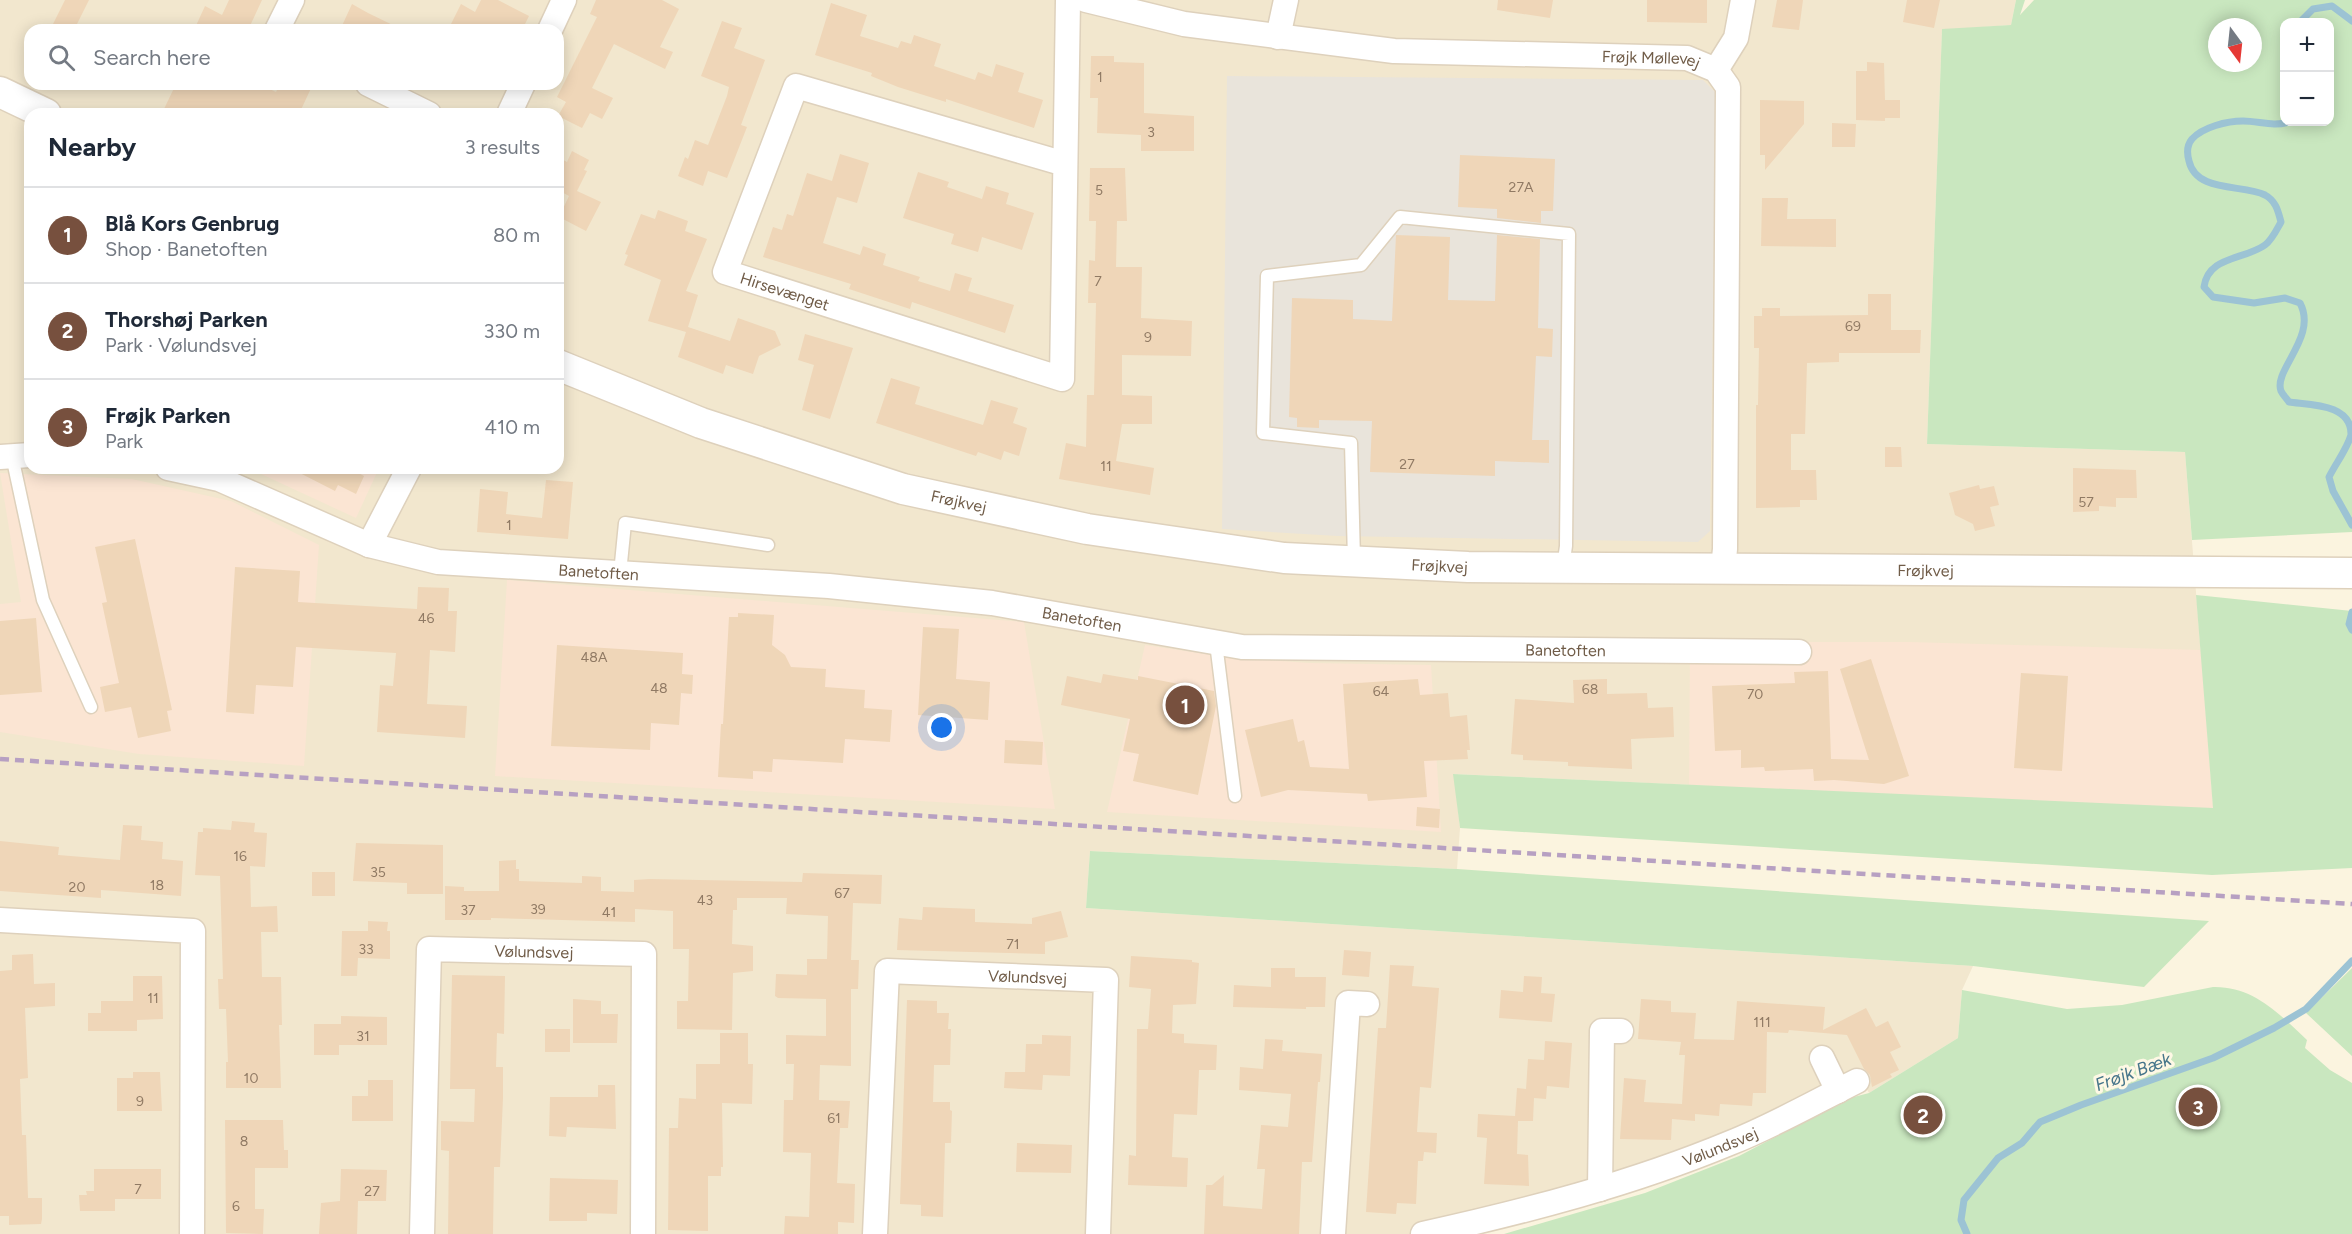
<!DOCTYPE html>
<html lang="en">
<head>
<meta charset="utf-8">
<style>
  body { margin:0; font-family:Figtree,sans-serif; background:#f6f6f7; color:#1f2937 }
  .controls { position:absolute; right:18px; top:18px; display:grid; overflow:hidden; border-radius:12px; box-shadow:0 3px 15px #0003 }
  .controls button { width:54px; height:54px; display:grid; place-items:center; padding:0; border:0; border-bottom:2px solid #e0e1e3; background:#fff; color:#1f2937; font:30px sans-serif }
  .compass { position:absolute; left:2208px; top:18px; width:54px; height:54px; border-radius:50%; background:#fff; box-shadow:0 3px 15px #0003; rotate:165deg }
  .you { position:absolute; left:942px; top:728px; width:21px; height:21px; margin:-15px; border:4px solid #fff; border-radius:50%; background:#1a73e8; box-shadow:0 0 0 9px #1a73e833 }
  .badge { display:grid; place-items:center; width:39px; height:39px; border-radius:50%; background:#77503e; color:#fff; font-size:20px; font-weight:700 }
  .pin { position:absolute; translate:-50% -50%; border:3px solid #fff; box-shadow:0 2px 6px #0006 }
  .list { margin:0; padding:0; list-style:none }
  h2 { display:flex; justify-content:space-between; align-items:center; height:78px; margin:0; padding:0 24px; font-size:26px }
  h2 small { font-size:20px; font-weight:400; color:#747a83 }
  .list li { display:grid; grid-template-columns:39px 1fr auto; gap:18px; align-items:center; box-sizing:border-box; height:96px; padding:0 24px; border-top:2px solid #e0e1e3 }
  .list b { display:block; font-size:22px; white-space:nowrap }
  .list p { margin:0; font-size:20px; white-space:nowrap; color:#747a83 }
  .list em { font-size:20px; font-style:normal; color:#747a83 }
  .icon { flex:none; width:33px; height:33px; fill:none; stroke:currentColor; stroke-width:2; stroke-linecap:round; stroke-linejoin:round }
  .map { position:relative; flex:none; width:2352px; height:1234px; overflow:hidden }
  .search { position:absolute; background:#fff; box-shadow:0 3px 15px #0003; left:24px; top:24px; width:540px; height:66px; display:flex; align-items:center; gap:15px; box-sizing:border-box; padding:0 21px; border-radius:18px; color:#747a83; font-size:22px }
  .panel { position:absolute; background:#fff; box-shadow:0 3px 15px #0003; left:24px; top:108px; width:540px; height:366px; border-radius:18px }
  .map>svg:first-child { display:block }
  .residential { fill:#f2e7ce; fill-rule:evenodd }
  .commercial { fill:#fbe5d3 }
  .industrial { fill:#e9e4db }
  .green { fill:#c9e7bf; fill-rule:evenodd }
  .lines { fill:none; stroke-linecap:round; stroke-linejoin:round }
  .stream { stroke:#9cc3d4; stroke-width:7 }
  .building { fill:#efd6b8 }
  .service-casing { stroke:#ded1bc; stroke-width:15 }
  .minor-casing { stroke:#ded1bc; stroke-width:27 }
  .tertiary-casing { stroke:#ded1bc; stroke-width:33 }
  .service { stroke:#fff; stroke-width:12 }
  .minor { stroke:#fff; stroke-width:24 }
  .tertiary { stroke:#fff; stroke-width:30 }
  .rail { stroke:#b7a0c2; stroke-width:4.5; stroke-dasharray:9 6; stroke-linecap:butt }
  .labels { text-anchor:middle; stroke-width:6; stroke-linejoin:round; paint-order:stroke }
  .number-label { font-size:14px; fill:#907a64 }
  .street-label { font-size:16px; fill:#705c48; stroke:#fef8e5 }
  .water-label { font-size:18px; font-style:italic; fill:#46758a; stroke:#fef8e5 }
</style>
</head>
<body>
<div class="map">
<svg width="2352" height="1234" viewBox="0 0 2352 1234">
  <rect width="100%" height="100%" fill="#fbf4df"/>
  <path class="residential" d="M0,0H2016L2011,25L1942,30L1927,444L2185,452L2213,809L1454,774L1460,828L1457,869L1090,851L1086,908L1973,966L1962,990L1958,1038L1869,1093L1857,1071L1724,1154L1446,1234H0ZM30,30H558V84H30ZM30,114H558V468H30Z"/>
  <path class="commercial" d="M248,468H379L356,518Z
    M0,473L132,479L231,501L319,545L304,766L139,754L0,732V604L21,602Z
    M507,580L1024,622L1055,809L495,776Z
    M1690,642H1909L2201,650L2213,809L1689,785Z
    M1145,645L1226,657L1309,663L1431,665L1441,832L1107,812Z"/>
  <path class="industrial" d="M1227,76L1703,80L1716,93L1710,531L1698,542L1338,536L1222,529Z"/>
  <path class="green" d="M2016,0H2025L2020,15L2034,0H2352V532L2192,540L2185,452L1927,444L1942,29L2011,25ZM2284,22H2330V122H2284ZM2217,27H2253V63H2217Z
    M2196,595L2352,611V868L2212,875L1460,828L1453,774L2213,808Z
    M1090,851L1457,869L2209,921L2144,987L1973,966L1086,908Z
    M2352,968V1056L2306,1013Z
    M2213,987C2254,986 2279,1014 2307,1040L2305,1048L2330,1070L2352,1083V1234H1504L1645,1193L1739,1156L1850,1098L1869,1093L1958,1038L1962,990L2067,1009L2122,1005Z"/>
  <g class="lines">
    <path class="stream" d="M2300,22L2313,9L2332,6L2352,21
      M2289,122C2273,127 2259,121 2243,121C2227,121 2203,127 2192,139C2187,145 2187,154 2189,161C2196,193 2243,184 2265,195C2276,201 2278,211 2281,222C2277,229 2272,240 2265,245C2244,260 2208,256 2204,287L2213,297L2254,303L2285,298L2300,303C2318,337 2273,370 2281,391C2283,395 2287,399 2289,402C2308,405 2352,403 2351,435C2347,449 2336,463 2329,477L2333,491L2352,525
      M2352,612L2349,624L2352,630
      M1967,1234L1961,1220L1964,1200L1998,1158L2022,1143L2040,1122L2081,1105L2213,1058L2274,1028L2306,1009L2352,961"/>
  </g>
  <path class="building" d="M65,0H89L74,30H50Z
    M229,0H262L249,28L253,30H194L205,6L222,15Z
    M481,0H498L529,16L522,30H448L461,4L475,12Z
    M596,0H662L679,9L660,47L673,52L665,69L614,44L592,88L613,98L602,119L590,113L582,128L558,116L566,102L557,97L597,17L590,14Z
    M1498,0H1553L1550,18L1497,10Z
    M1647,0H1707V23L1647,22Z
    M1777,0H1803L1799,30L1772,27Z
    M1907,0H1940L1934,28L1903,22Z
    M831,3L867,15L860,36L898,48L901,41L911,44L914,35L941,44L934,66L975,80L978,72L992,77L996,64L1024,73L1018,92L1043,100L1034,128L946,99V102L898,87L871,76L872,73L815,55Z
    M352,4L368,13L403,30H340Z
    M722,21L742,28L734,48L765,60L741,125L747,127L727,178L708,171L703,186L678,176L685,157L688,159L695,140L708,145L727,96L729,87L701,76Z
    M1091,56H1114V62L1144,63V113L1194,116V151H1141V135L1097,133L1098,98H1090Z
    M1867,62L1884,63L1885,100H1900V118H1885V121L1856,120V71H1867Z
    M176,84H259L276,92L280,84H313L299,114H174L164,109Z
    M1760,100L1804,101V124L1765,170V155H1760Z
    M1832,123L1856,124L1855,147H1832Z
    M572,151L589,160L584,170L587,171L577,191L601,202L586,231L559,217L569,196L558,190V157L567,162Z
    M840,154L869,163L857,203L837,197L823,243L860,255L863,246L886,254L883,265L920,277L918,281L950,291L955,273L972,278L968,291L1014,305L1005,333L912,302L910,309L849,289L851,284L763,257L773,227L782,230L787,214L793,216L807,173L832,181Z
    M1460,155L1555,159L1553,211H1541V223L1497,218V209L1458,207Z
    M1090,168H1125L1127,221H1117L1116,267H1142L1141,318L1192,321L1191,356L1122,355V395L1152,396V424H1122L1116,461L1154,468L1150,495L1059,479L1066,443L1086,447L1087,395H1094L1096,303H1088L1089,260L1095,261L1096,221H1089Z
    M918,172L949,182L947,187L982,199L986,186L1009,193L1006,204L1034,213L1022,250L982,237L978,252L951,244L954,234L903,218Z
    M1762,198H1788L1787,219H1836V247L1761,246Z
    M658,210L688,221L685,231L707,239L686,291L698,295L688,327L730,341L738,318L775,331L781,345L759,356L753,374L726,365L723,374L678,357L686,332L648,321L661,280L624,265L628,255L625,254L641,214L655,219Z
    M1396,235L1450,237L1448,300L1495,301L1497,235L1540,239L1538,328L1553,329L1552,357L1536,356L1532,440H1549V463L1495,461V476L1370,472L1372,421L1319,420V428L1297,427V418L1289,417L1292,298L1353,300V319L1392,321Z
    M1868,294H1891V330H1921L1920,353H1839V362L1807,363L1805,434H1791V470H1816L1817,500H1800V507L1756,508V405H1758L1759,348H1754V316H1762V308H1780V316L1868,315Z
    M805,334L853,348L830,419L802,410L814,365L798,360Z
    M891,378L920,387L915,404L983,425L991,400L1018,408L1013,423L1027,428L1019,456L1004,451L1001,460L978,452L976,456L876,423Z
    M1885,447H1901L1902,467H1885Z
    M290,468H349L364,476L356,494L338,485L335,491Z
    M2073,468L2136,470L2137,498H2116V507L2099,506V511L2073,512Z
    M546,480L573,482L568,539L477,532L480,489L508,492L506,514L542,518Z
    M1979,485L1980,489L1994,486L1999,505L1990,507L1995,526L1975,531L1973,524L1955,515L1949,493Z
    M135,539L172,710L167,711L171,731L138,738L131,707L105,712L100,687L119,683L102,603L107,602L95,547Z
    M235,567L300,571L298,602L417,609L418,587L449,588L448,611H457L455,652L430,650L427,704L467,706L465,738L377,732L380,685L393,686L396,653L296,647L293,687L256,685L254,714L226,712Z
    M738,613L774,615L772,645L785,655L791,667L826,669L825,687L865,690L864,708L892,710L890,742L845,739L843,763L773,759L772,772L753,771V779L718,777L721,724H723L729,617H738Z
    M36,618L42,692L0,695V621Z
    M923,627L959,629L956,679L990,682L988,720L918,715Z
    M557,645L683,653L682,674L693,675L692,694L681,693L679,725L651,723L650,750L551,746Z
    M1871,659L1909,776L1884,784L1834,780L1814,781L1813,769L1765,771L1764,767L1741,768V750L1715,751L1712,686L1795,683L1794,672L1828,671L1831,759L1869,760L1840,669Z
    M2021,673L2068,676L2062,771L2014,768Z
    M1103,674L1138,680V676L1214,691L1216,706L1198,795L1133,781L1139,754L1123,751L1130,719L1061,705L1067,676L1101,683Z
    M1418,679L1420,695L1448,693L1450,717L1467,715L1470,750H1467L1468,759L1424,761L1427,797L1368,801L1367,794L1288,790L1261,797L1245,730L1293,719L1298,742L1304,740L1310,767L1349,769L1343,684Z
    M1607,679V694L1647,693L1648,708L1673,707L1674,737L1631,739L1632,769L1568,766V762L1523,760V755L1511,754L1515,699L1574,703L1573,680Z
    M1005,740L1043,742L1042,765L1004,763Z
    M1417,807L1440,809L1439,828L1416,826Z
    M232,821L255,823L254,832L267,833L265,867L250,866L251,907L277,906L278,932H261L262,977H281L282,1025H279L281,1088H226V1062H228L226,1009H219L218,979H223L220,876L195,875L198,832H203V828L231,830Z
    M123,825L142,826L141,840L163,842L162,859L183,861L181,896L101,890V898L0,891V841L59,847L58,855L120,860Z
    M356,843L443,845V894H407V883L353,881Z
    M516,860V869H519V881L582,883V876L601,877V891L634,892V880L650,879L802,882L803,873L882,875L881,904L853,903L851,960H859L858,989H851V1066L820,1065L819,1100L850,1101L848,1128H840L837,1183L855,1184L854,1223L838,1222V1234H784L785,1216L809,1217L811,1153L783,1152L784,1100H793L794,1064H786V1035L826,1036V999L778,998L775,996L776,974L807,975V959H827L828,916L786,914L787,898H737V910H733L732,944L753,946V971L733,973L732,1030L677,1029V1001H688L689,949H673V911L635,909V922L491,918V920H445V886L464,887V891H499V861Z
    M312,872H335V896H312Z
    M923,907L975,909V922L1032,924V918L1061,911L1068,937L1045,942V954L897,950L899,918L922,920Z
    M368,921L388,922L387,931H390V959L358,958L357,976H341L342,931H368Z
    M1344,950L1371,952L1369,977L1342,975Z
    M33,954L34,984L55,983V1006L25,1008L28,1078L20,1079L22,1135H26L28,1198H42V1219L41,1224L9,1225V1216H0V971L12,970V955Z
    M1131,956L1192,960V962L1199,963L1196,1004L1173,1005L1172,1033L1184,1034V1043L1217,1045L1216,1070H1199L1197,1115L1174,1114L1172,1157L1188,1158L1187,1187L1128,1185L1129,1155L1136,1156L1137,1029H1148L1151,989L1129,987Z
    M1390,965L1414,966L1412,986L1439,988L1431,1088L1420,1087L1417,1132L1437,1133L1436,1153L1424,1152L1423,1161H1418L1416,1204L1397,1203L1396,1214L1366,1212L1378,1028H1386Z
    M1271,968H1295V977H1326L1325,1007H1306V1009L1233,1007L1234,985L1271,987Z
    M452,975L505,976L504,1034L497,1033L496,1067H503V1098L500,1167H494L493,1234H448L449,1151L441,1150V1121L474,1122L475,1089H450Z
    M133,976H162L163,1019L137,1020V1031H88V1013H101V1001H133Z
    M1524,976L1542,977L1541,993L1555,994L1552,1022L1499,1018L1501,990L1523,992Z
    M573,999L601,1001V1014H618L617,1043H573Z
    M1641,999L1671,1001V1012L1696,1013L1694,1039L1734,1040L1737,1001L1825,1007L1823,1030L1866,1008L1876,1027L1888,1021L1901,1047L1890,1052L1899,1070L1890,1074L1892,1077L1872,1087L1870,1075L1864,1069L1847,1035L1789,1030L1788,1033L1767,1032L1766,1093H1753L1752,1106L1720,1104L1719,1116L1695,1114V1121L1672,1119L1671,1140L1620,1139L1624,1078L1646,1080L1644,1102L1682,1104L1685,1055H1679L1681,1042L1638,1039Z
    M907,1000L937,1001V1013H949L948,1029H951L950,1065H934L933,1102H950V1110L952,1111L951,1143H945L943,1217L921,1216V1205L900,1204Z
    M341,1016L387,1017V1045H339V1055H314V1024H341Z
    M545,1029H570V1052H545Z
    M720,1033H748V1064H753L752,1104L722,1103L723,1167H721V1176H708V1231L668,1230L669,1128H678L679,1098L696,1099V1064H720Z
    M1042,1035L1071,1036L1070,1076L1043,1075L1042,1090L1004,1088L1005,1072H1025L1026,1044H1042Z
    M1265,1039L1283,1040L1282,1051L1322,1054L1320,1082H1318L1312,1162H1302L1299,1234H1204L1206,1185H1212L1224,1175L1223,1206L1262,1209L1265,1169H1257L1261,1125L1288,1127L1291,1094L1239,1090L1240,1067L1263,1069Z
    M1545,1041L1572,1043L1569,1088L1547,1086L1546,1099L1534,1098L1533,1121H1518L1517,1154L1528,1155L1529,1186L1484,1184L1487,1138L1477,1137L1478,1114L1515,1116L1517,1088L1526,1089L1528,1059L1544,1060Z
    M133,1072H160L162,1111H117V1078H133Z
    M368,1080H393V1121H352V1096H368Z
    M598,1085H615L616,1129L567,1127L566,1137L549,1136L550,1097H598Z
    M225,1120H283L284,1150H288V1168H255V1209H264L263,1234L226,1233Z
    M1017,1143L1072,1145L1071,1173L1016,1172Z
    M94,1169H161V1199H115V1211H80L79,1195H87L86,1191H94Z
    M341,1169L387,1170L386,1201H358L357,1234H319L321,1203L340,1201Z
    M550,1178L618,1180L617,1214L587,1213V1221H549Z"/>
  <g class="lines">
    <g class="service-casing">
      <path id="service" d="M12,456L43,600L91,707
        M1354,560L1351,443L1263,433L1267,276L1361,265L1400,217L1569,234L1566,546L1563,567
        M620,573L625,523L768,545
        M1216,643L1235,796"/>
    </g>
    <g class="minor-casing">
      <g id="minor">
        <path id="s1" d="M1086,0L1184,24L1394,51L1687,58L1716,70L1728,87L1725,549L1723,568"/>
        <path d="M277,30L292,0"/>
        <path d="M550,30L564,0"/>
        <path d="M1278,37L1286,0"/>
        <path d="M1716,70L1736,38L1743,0"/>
        <path d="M368,84L429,114"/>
        <path d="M509,114L523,84"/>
        <path id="s2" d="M1065,164L796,86L725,272L1062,379L1068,0"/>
        <path d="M0,457L30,455"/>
        <path id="s3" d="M168,468L219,479L369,545L438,562L829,586L992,603L1242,647L1799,652"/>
        <path d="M369,545L409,468"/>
        <path d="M0,920L193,931L192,1234"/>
        <path d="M1822,1058L1838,1091"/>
        <path d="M1600,1189L1602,1031H1621"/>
        <path id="s4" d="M422,1234L429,949L644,954L643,1234"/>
        <path id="s5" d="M875,1234L887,971L1106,980L1098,1234"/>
        <path d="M1333,1234L1348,1003L1367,1004"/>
        <path id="s6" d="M1423,1234C1527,1211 1631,1184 1730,1143C1773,1126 1815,1102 1857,1081"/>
      </g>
    </g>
    <g class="tertiary-casing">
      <g id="tertiary">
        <path d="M0,92L46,114"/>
        <path id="s7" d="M558,365L701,423L903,489L1087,529L1284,558L1468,567L2352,573"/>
      </g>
    </g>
    <use href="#service" class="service"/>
    <use href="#minor" class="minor"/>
    <use href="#tertiary" class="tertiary"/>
    <path class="rail" d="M0,759L2352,904"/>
  </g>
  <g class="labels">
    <g class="number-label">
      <text x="1100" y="82">1</text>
      <text x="1151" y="137">3</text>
      <text x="1521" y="192">27A</text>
      <text x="1099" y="195">5</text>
      <text x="1098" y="286">7</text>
      <text x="1853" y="331">69</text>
      <text x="1148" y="342">9</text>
      <text x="1407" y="469">27</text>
      <text x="1106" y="471">11</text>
      <text x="2086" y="507">57</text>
      <text x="509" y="530">1</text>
      <text x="426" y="623">46</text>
      <text x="594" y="662">48A</text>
      <text x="659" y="693">48</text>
      <text x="1590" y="694">68</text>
      <text x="1381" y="696">64</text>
      <text x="1755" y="699">70</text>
      <text x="240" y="861">16</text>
      <text x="378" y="877">35</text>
      <text x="157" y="890">18</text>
      <text x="77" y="892">20</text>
      <text x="842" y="898">67</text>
      <text x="705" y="905">43</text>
      <text x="538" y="914">39</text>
      <text x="468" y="915">37</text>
      <text x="609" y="917">41</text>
      <text x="1013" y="949">71</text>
      <text x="366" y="954">33</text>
      <text x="153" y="1003">11</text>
      <text x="1762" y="1027">111</text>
      <text x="363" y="1041">31</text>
      <text x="251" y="1083">10</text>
      <text x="140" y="1106">9</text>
      <text x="834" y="1123">61</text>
      <text x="244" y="1146">8</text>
      <text x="138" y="1194">7</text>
      <text x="372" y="1196">27</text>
      <text x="236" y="1211">6</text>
    </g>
    <g class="street-label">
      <text dy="6" stroke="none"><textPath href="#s1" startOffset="570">Frøjk Møllevej</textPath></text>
      <text dy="6" stroke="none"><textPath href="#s2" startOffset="542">Hirsevænget</textPath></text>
      <text dy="6" stroke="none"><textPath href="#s7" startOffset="424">Frøjkvej</textPath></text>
      <text dy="6" stroke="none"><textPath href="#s7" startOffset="910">Frøjkvej</textPath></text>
      <text dy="6" stroke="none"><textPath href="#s7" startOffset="1396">Frøjkvej</textPath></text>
      <text dy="6" stroke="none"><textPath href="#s3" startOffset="448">Banetoften</textPath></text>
      <text dy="6" stroke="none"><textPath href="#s3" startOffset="934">Banetoften</textPath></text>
      <text dy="6" stroke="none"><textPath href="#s3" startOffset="1420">Banetoften</textPath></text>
      <text dy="6" stroke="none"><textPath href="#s4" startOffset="390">Vølundsvej</textPath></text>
      <text dy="6" stroke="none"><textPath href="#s5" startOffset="404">Vølundsvej</textPath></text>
      <text dy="6" stroke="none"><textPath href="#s6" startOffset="310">Vølundsvej</textPath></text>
    </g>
    <g class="water-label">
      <text transform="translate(2133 1072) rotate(-20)" y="6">Frøjk Bæk</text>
    </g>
  </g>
</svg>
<div class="controls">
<button>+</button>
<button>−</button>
</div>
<svg class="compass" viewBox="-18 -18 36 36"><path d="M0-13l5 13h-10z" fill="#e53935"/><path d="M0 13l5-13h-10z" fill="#747a83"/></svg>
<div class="you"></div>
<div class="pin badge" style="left:1185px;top:705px">1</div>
<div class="pin badge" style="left:1923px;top:1115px">2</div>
<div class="pin badge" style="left:2198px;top:1107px">3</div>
<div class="search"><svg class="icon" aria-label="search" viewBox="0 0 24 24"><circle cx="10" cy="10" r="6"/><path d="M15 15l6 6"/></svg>Search here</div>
<section class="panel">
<h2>Nearby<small>3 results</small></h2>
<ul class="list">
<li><span class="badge">1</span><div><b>Blå Kors Genbrug</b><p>Shop · Banetoften</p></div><em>80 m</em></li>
<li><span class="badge">2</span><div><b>Thorshøj Parken</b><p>Park · Vølundsvej</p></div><em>330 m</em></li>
<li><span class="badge">3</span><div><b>Frøjk Parken</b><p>Park</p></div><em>410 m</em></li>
</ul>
</section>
</div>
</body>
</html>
